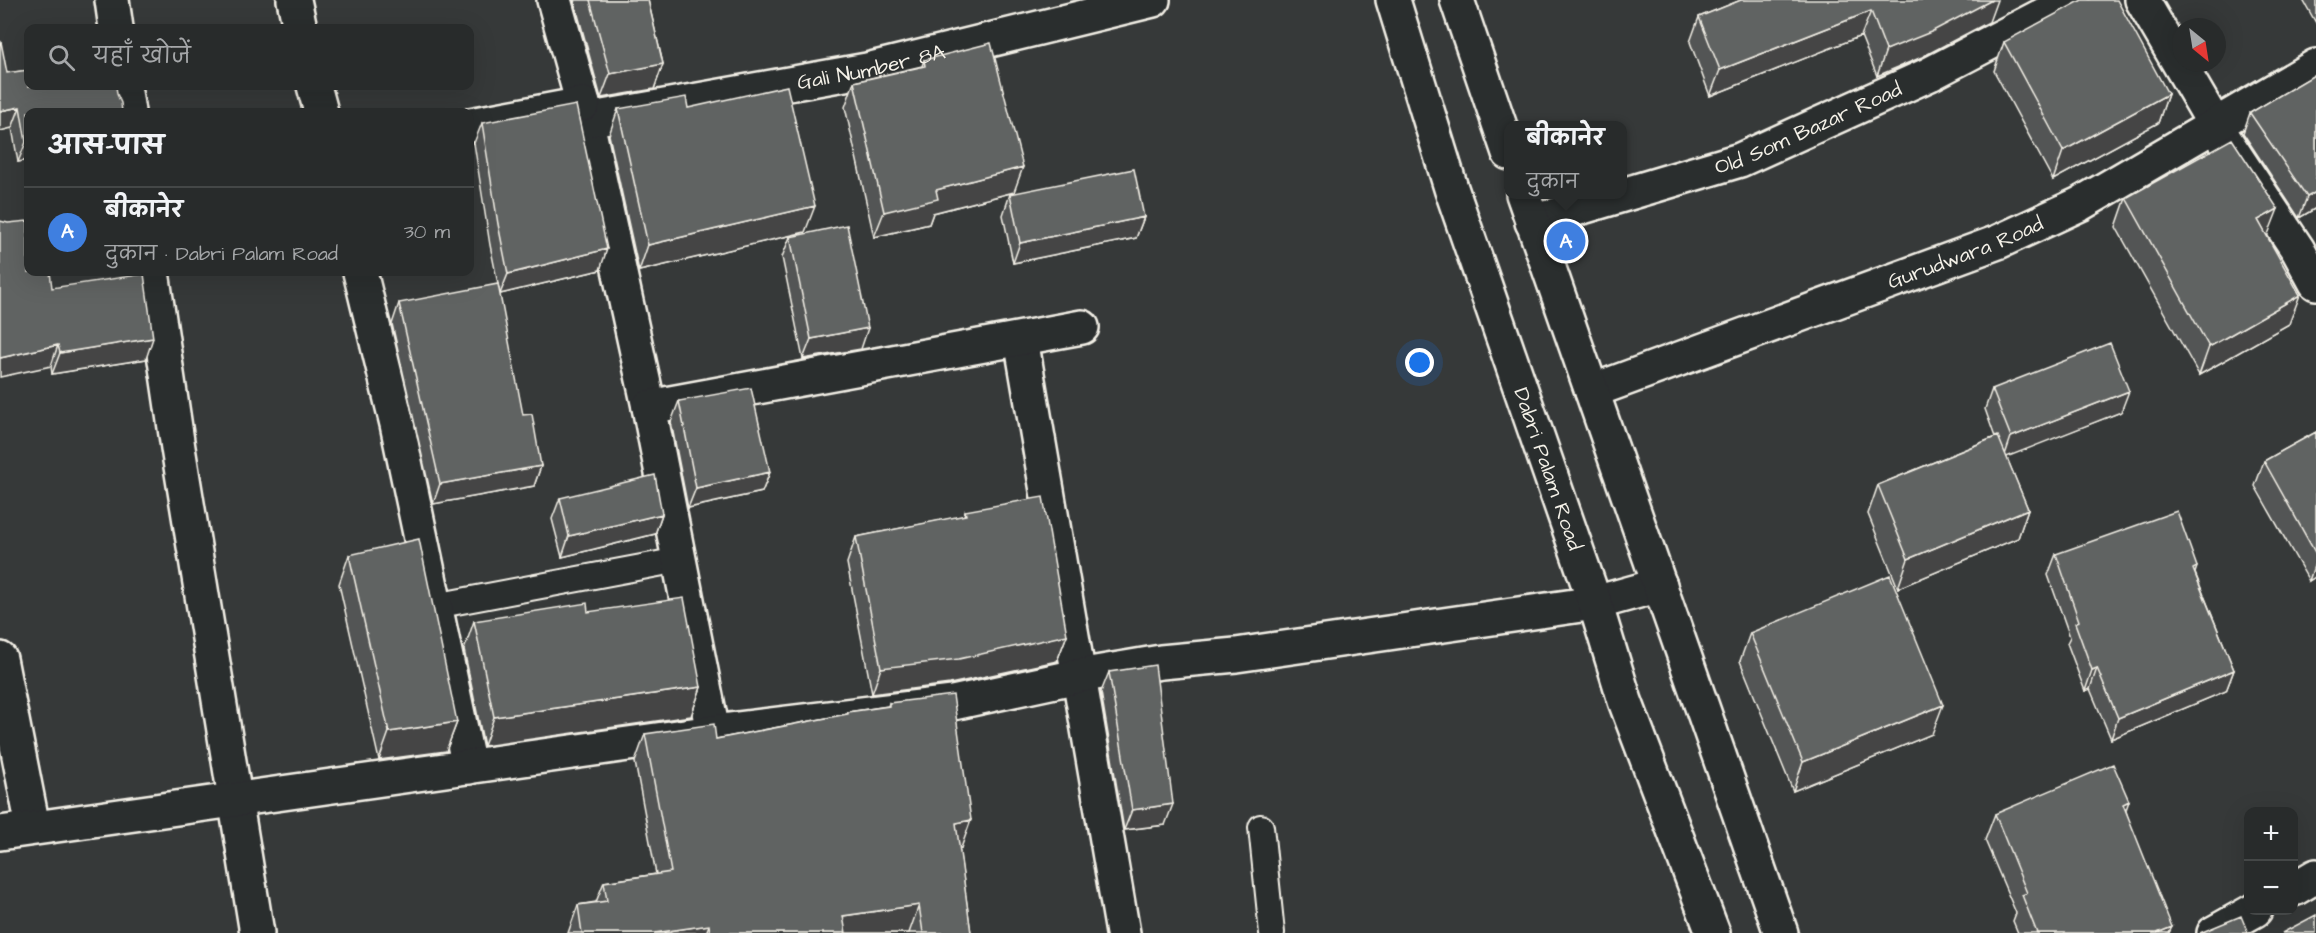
<!DOCTYPE html>
<html lang="hi">
<head>
<meta charset="utf-8">
<style>
  body { margin:0; font-family:"Architects Daughter","Playpen Sans Deva",sans-serif; background:#343737; color:#f1f3f6 }
  .controls { position:absolute; right:18px; bottom:18px; display:grid; overflow:hidden; border-radius:12px; box-shadow:0 6px 24px #0002 }
  .controls button { width:54px; height:54px; display:grid; place-items:center; padding:0; border:0; border-bottom:2px solid #444747; background:#282b2b; color:#f1f3f6; font:30px sans-serif }
  .compass { position:absolute; left:2172px; top:18px; width:54px; height:54px; border-radius:50%; background:#282b2b; box-shadow:0 6px 24px #0002; rotate:150deg }
  .you { position:absolute; left:1420px; top:363px; width:21px; height:21px; margin:-15px; border:4px solid #fff; border-radius:50%; background:#1a73e8; box-shadow:0 0 0 9px #1a73e833 }
  .badge { display:grid; place-items:center; width:39px; height:39px; border-radius:50%; background:#1a73e8; color:#fff; font-size:20px; font-weight:700 }
  .pin { position:absolute; translate:-50% -50%; border:3px solid #fff; box-shadow:0 2px 6px #0006 }
  .popup { position:absolute; left:1504px; top:121px; width:123px; height:78px; box-sizing:border-box; display:grid; place-content:center; border-radius:12px; background:#282b2b; filter:drop-shadow(0 2px 4px #0005); font-size:20px; white-space:nowrap; color:#a5a7a9 }
  .popup b { font-size:22px; color:#f1f3f6 }
  .popup::after { content:''; position:absolute; left:50%; top:100%; margin-left:-12px; border:12px solid transparent; border-top-color:#282b2b }
  .list { margin:0; padding:0; list-style:none }
  h2 { display:flex; justify-content:space-between; align-items:center; height:78px; margin:0; padding:0 24px; font-size:26px }
  h2 small { font-size:20px; font-weight:400; color:#a5a7a9 }
  .list li { display:grid; grid-template-columns:39px 1fr auto; gap:18px; align-items:center; box-sizing:border-box; height:90px; padding:0 24px; border-top:2px solid #444747 }
  .list b { display:block; font-size:22px; white-space:nowrap }
  .list p { margin:0; font-size:20px; white-space:nowrap; color:#a5a7a9 }
  .list em { font-size:20px; font-style:normal; color:#a5a7a9 }
  .icon { flex:none; width:33px; height:33px; fill:none; stroke:currentColor; stroke-width:2; stroke-linecap:round; stroke-linejoin:round }
  .map { position:relative; flex:none; width:2316px; height:933px; overflow:hidden }
  .search { position:absolute; background:#282b2b; box-shadow:0 6px 24px #0002; left:24px; top:24px; width:450px; height:66px; display:flex; align-items:center; gap:15px; box-sizing:border-box; padding:0 21px; border-radius:12px; color:#a5a7a9; font-size:22px }
  .panel { position:absolute; background:#282b2b; box-shadow:0 6px 24px #0002; left:24px; top:108px; width:450px; height:168px; border-radius:12px }
  .map>svg:first-child { display:block }
  .lines { fill:none; stroke-linecap:round; stroke-linejoin:round }
  .service-casing { stroke:#f4f1e8; stroke-width:28 }
  .minor-casing { stroke:#f4f1e8; stroke-width:38 }
  .primary-casing { stroke:#f4f1e8; stroke-width:38 }
  .service { stroke:#2a2d2e; stroke-width:24 }
  .minor { stroke:#2a2d2e; stroke-width:33 }
  .primary { stroke:#2a2d2e; stroke-width:33 }
  .wall { fill:#535554; stroke:#f4f1e8; stroke-width:1.5 }
  .shaded-wall { fill:#444545; stroke:#f4f1e8; stroke-width:1.5 }
  .building { fill:#616362; stroke:#f4f1e8; stroke-width:1.5 }
  .labels { text-anchor:middle; stroke-width:4.5; stroke-linejoin:round; paint-order:stroke }
  .street-label { font-size:21px; fill:#f4f1e8; stroke:#2a2d2e }
</style>
</head>
<body>
<div class="map">
<svg width="2316" height="933" viewBox="0 0 2316 933">
  <rect width="100%" height="100%" fill="#363939"/>
  <filter id="ink" filterUnits="userSpaceOnUse"><feTurbulence type="fractalNoise" baseFrequency=".0167" numOctaves="2"/><feDisplacementMap in="SourceGraphic" scale="12" xChannelSelector="R" yChannelSelector="G"/><feConvolveMatrix kernelMatrix="1 2 1 2 8 2 1 2 1" color-interpolation-filters="sRGB"/></filter>
  <g filter="url(#ink)">
    <g class="lines">
      <g class="service-casing">
        <path id="service" d="M435,606L679,560
          M1261,827L1272,933"/>
      </g>
      <g class="minor-casing">
        <g id="minor">
          <path d="M112,0L116,28"/>
          <path d="M294,0L300,28"/>
          <path d="M554,0L583,104L649,407"/>
          <path d="M2142,0L2215,125L2298,250L2316,283"/>
          <path d="M124,86L128,112"/>
          <path d="M314,86L321,112"/>
          <path id="s1" d="M586,120L867,70L1153,0"/>
          <path d="M470,125L583,104"/>
          <path id="s2" d="M1532,222L1740,160L1930,74L2072,0"/>
          <path d="M152,272L178,448L257,933"/>
          <path d="M360,272L397,424L469,767"/>
          <path d="M1021,339L1123,933"/>
          <path id="s3" d="M1592,391L1998,242L2080,204L2316,66"/>
          <path d="M0,659L33,827"/>
          <path d="M713,732L649,407L1082,327"/>
          <path d="M0,833L713,732L953,703L1078,676L1161,662L1236,655L1595,603L1660,585"/>
          <path d="M2294,889L2316,876"/>
          <path d="M2214,933L2255,910"/>
        </g>
      </g>
      <g class="primary-casing">
        <g id="primary">
          <path id="s4" d="M1393,0L1451,188L1595,603L1625,701L1713,933"/>
          <path d="M1457,0L1509,153"/>
          <path d="M1523,194L1781,933"/>
        </g>
      </g>
      <use href="#service" class="service"/>
      <use href="#minor" class="minor"/>
      <use href="#primary" class="primary"/>
    </g>
    <path class="wall" d="M574,0H648L663,64L654,89L601,98Z
      M1741,0L1989,22L1922,57L1877,76L1861,36L1710,96L1690,42L1699,17Z
      M2303,0H2316V23Z
      M2004,42L2168,94L2158,123L2053,180L1994,71Z
      M924,60L1014,192L933,213L929,224L874,237L845,107L854,82L922,66Z
      M28,70V160L18,162L12,128L7,73Z
      M2316,74V208L2299,218L2243,133L2250,113Z
      M688,108L805,232L639,271L609,135L618,109Z
      M482,123L600,270L500,294L490,245L474,143Z
      M1010,194L1144,217L1136,238L1013,263L1003,215Z
      M2126,198L2267,237L2289,324L2199,375L2116,227Z
      M790,237L861,349L803,359L782,257Z
      M52,288L146,359L52,374L51,366Z
      M399,303L523,415L541,466L534,486L433,504L392,324Z
      M1992,389L2121,412L2006,456L2028,509L2018,538L1898,588L1868,514L1878,485L1995,437L1985,409Z
      M679,401L770,472L762,492L688,508L671,422Z
      M2316,432V578L2315,577L2309,581L2255,486L2264,461Z
      M560,498L662,514L655,534L562,557L552,519Z
      M965,511L1067,635L1057,661L950,684L872,694L847,563L856,537L964,516Z
      M2056,554L2197,567L2195,573L2234,670L2226,691L2111,739L2090,689L2085,691L2067,643L2070,637L2048,575Z
      M349,555L457,722L446,751L379,760L339,584Z
      M588,612L701,687L691,716L484,746L464,650L474,621Z
      M1750,633L1932,734L1793,791L1740,661Z
      M1109,672L1165,825L1124,830L1101,692Z
      M889,703L961,848H959L971,933H568L578,905L596,902L604,882L656,874L635,762L645,734L716,739L847,714L848,712L888,706Z
      M2126,811L2157,933H2018L2013,921L2016,913L1985,840L1995,814Z"/>
    <path class="shaded-wall" d="M1992,0H1997L1989,22L1922,57L1877,76L1886,50Z
      M1871,11L1861,36L1710,96L1720,70Z
      M663,64L654,89L601,98L610,74Z
      M2168,94L2158,123L2053,180L2063,151Z
      M20,107L12,128L0,131V111Z
      M28,141V160L18,162L26,142Z
      M1023,167L1014,192L933,213L929,224L874,237L884,212L936,190Z
      M2316,192V208L2299,218L2307,197Z
      M815,206L805,232L639,271L648,245Z
      M2278,209L2267,237L2258,220Z
      M1144,217L1136,238L1013,263L1020,243Z
      M607,249L600,270L500,294L508,274Z
      M2300,295L2289,324L2199,375L2209,347Z
      M868,328L861,349L803,359L811,339Z
      M153,338L146,359L52,374L60,353Z
      M58,345L51,366L0,377V358Z
      M2129,391L2121,412L2004,458L2011,437Z
      M541,466L534,486L433,504L440,484Z
      M770,472L762,492L688,508L696,488Z
      M2028,509L2018,538L1898,588L1908,559Z
      M662,514L655,534L562,557L569,536Z
      M2316,560V575L2315,577L2309,581Z
      M1067,635L1057,661L950,684L872,694L881,668Z
      M2097,668L2090,689L2085,691L2092,670Z
      M2234,670L2226,691L2111,739L2118,718Z
      M701,687L691,716L484,746L494,717Z
      M1943,705L1932,734L1793,791L1803,762Z
      M457,722L446,751L379,760L389,732Z
      M2129,801L2120,827L2123,804Z
      M1173,804L1165,825L1124,830L1132,810Z
      M971,820L961,848L945,850L956,823Z
      M919,905L909,933H837L843,916Z
      M709,925L706,933H654Z
      M2172,927L2169,933H2157Z"/>
    <path class="building" d="M590,0H648L663,64L610,74Z
      M1741,0H1992L1931,32L1886,50L1871,11L1720,70L1699,17Z
      M2082,0H2117L2168,94L2063,151L2004,42Z
      M1,42L7,73L28,70V86H116L117,94L121,103L122,112H28V141L26,142L20,107L0,111V43Z
      M991,43L1023,167L936,190L938,199L884,212L854,82L925,66L924,60Z
      M2316,74V192L2307,197L2250,113Z
      M787,86L815,206L648,245L618,109L686,97L688,108Z
      M576,105L607,249L508,274L498,224L482,123Z
      M2232,139L2278,209L2258,220L2300,295L2209,347L2126,198Z
      M1134,169L1144,217L1020,243L1010,194Z
      M0,221L8,223L28,221V272H50L52,288L144,274L153,338L60,353L58,345L0,358Z
      M847,225L868,328L811,339L790,237Z
      M498,284L523,415L532,414L541,466L440,484L399,303Z
      M2110,343L2129,391L2011,437L1992,389Z
      M751,388L770,472L696,488L679,401Z
      M2316,432V554L2264,461Z
      M1998,436L2028,509L1908,559L1878,485Z
      M655,475L662,514L569,536L560,498Z
      M1043,497L1067,635L959,659L881,668L856,537L966,515L965,511Z
      M2177,511L2197,567L2193,569L2234,670L2118,718L2097,668L2092,670L2075,623L2079,621L2056,554Z
      M419,539L457,722L389,732L349,555Z
      M1890,575L1943,705L1803,762L1750,633Z
      M684,598L701,687L494,717L474,621L587,603L588,612Z
      M1155,665L1173,804L1132,810L1109,672Z
      M953,695L971,820L956,823L971,933H923L919,905L843,916L846,933H710L709,925L654,933H582L578,905L607,901L604,882L671,872L645,734L714,724L716,739L848,714V712L889,706V703Z
      M2113,764L2129,801L2123,804L2172,927L2157,933H2037L2022,895L2027,893L1995,814Z
      M2316,915V933H2282Z
      M2241,916L2248,933H2200Z"/>
  </g>
  <g class="labels">
    <g class="street-label">
      <text dy="7" stroke="none"><textPath href="#s1" startOffset="290">Gali Number 8A</textPath></text>
      <text dy="7" stroke="none"><textPath href="#s2" startOffset="292">Old Som Bazar Road</textPath></text>
      <text dy="7" stroke="none"><textPath href="#s3" startOffset="398">Gurudwara Road</textPath></text>
      <text dy="7" stroke="none"><textPath href="#s4" startOffset="494">Dabri Palam Road</textPath></text>
    </g>
  </g>
</svg>
<div class="controls">
<button>+</button>
<button>−</button>
</div>
<svg class="compass" viewBox="-18 -18 36 36"><path d="M0-13l5 13h-10z" fill="#e53935"/><path d="M0 13l5-13h-10z" fill="#a5a7a9"/></svg>
<div class="you"></div>
<div class="pin badge" style="left:1566px;top:241px;background:#3f7fe0">A</div>
<div class="popup"><b>बीकानेर</b>दुकान</div>
<div class="search"><svg class="icon" aria-label="search" viewBox="0 0 24 24"><circle cx="10" cy="10" r="6"/><path d="M15 15l6 6"/></svg>यहाँ खोजें</div>
<section class="panel">
<h2>आस-पास<small></small></h2>
<ul class="list">
<li><span class="badge" style="background:#3f7fe0">A</span><div><b>बीकानेर</b><p>दुकान · Dabri Palam Road</p></div><em>30 m</em></li>
</ul>
</section>
</div>
</body>
</html>
